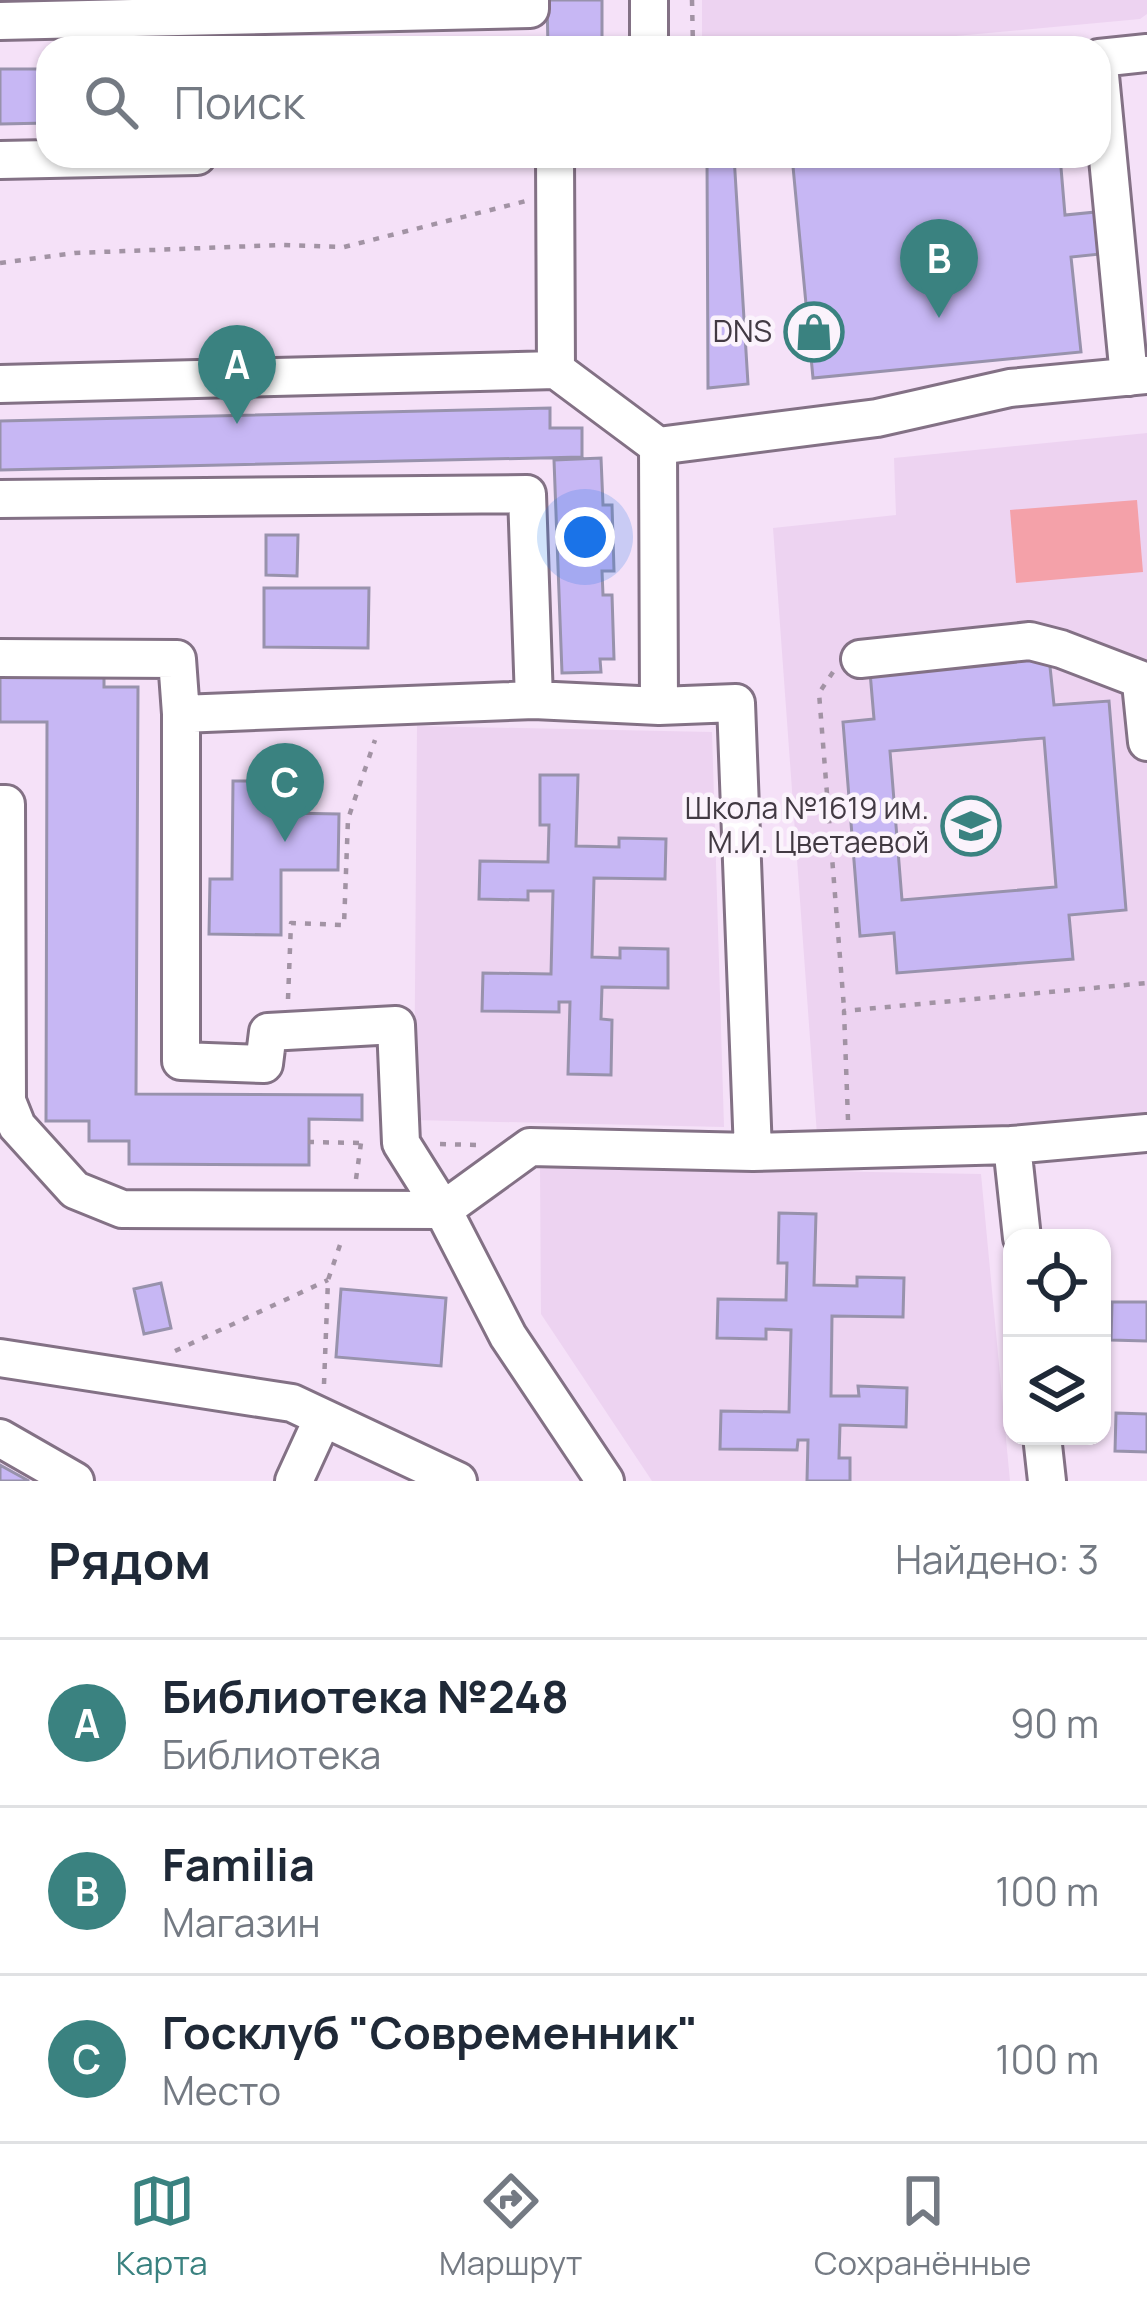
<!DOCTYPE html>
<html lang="ru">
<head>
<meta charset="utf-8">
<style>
  body { margin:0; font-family:Manrope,sans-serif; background:#f2f2f3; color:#1f2937 }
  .controls { position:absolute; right:36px; bottom:36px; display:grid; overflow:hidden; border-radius:24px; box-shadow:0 3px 9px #0004 }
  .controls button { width:108px; height:108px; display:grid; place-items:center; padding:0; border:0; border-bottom:3px solid #e0e1e3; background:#fff; color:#1f2937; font:60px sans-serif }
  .you { position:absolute; left:585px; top:537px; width:42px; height:42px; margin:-30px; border:9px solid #fff; border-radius:50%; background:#1a73e8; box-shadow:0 0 0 18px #1a73e833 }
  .badge { display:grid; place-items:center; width:78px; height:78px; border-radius:50%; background:#3a8280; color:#fff; font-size:39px; font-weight:700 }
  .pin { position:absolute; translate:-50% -99px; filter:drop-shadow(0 3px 6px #0008) }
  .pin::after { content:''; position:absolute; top:63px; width:42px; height:36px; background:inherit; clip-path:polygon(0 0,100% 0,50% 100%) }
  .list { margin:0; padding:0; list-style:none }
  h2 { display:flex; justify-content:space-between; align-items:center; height:156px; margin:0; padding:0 48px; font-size:51px }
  h2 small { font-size:39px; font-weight:400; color:#747a83 }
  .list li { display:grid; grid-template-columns:78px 1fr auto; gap:36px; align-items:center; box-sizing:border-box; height:168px; padding:0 48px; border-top:3px solid #e0e1e3 }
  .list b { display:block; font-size:45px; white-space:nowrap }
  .list p { margin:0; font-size:39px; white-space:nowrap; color:#747a83 }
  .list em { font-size:39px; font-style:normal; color:#747a83 }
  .icon { flex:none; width:66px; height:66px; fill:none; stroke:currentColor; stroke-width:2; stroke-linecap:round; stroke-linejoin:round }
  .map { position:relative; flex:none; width:1147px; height:1481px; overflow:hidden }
  .search { position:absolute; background:#fff; box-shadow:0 3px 9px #0004; left:36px; right:36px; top:36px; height:132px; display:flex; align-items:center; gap:30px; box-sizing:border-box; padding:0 42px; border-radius:36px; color:#747a83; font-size:45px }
  .sheet { height:660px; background:#fff }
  nav { display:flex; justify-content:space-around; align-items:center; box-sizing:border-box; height:168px; border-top:3px solid #e0e1e3; background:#fff; font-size:33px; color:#747a83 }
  nav a { display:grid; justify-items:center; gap:6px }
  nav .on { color:#3a8280 }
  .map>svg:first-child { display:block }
  .built { fill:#edd3f1 }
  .green { fill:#f4a1a9 }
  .building { fill:#c7b7f4; stroke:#9892ac; stroke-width:3; fill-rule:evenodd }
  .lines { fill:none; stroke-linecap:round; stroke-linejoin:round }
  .minor-casing { stroke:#837185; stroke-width:42 }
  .path { stroke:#a293a4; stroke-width:4.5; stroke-dasharray:6 9; stroke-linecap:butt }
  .minor { stroke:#fff; stroke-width:36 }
  .labels { text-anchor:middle; stroke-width:9; stroke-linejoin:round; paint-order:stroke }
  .poi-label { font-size:30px; fill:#423a43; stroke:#fbf3fc; text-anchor:end }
</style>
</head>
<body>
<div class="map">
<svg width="1147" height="1481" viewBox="0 0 1147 1481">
  <rect width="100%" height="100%" fill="#f5e1f8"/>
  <path class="built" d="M702,0H1147V14L1140,19L826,48H702Z
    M1147,433V1125L817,1135L773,528L896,515L894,458Z
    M417,726L712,732L724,1127L414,1120Z
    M540,1166L981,1174L1010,1481H652L541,1314Z"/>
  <path class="green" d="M1137,500L1143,572L1016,583L1010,510Z"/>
  <path class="building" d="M547,0H602V48H548Z
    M0,69H48V123L0,124Z
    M707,156H734L748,384L708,388Z
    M792,156H1060L1065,215L1106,211L1110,253L1071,257L1081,352L813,378Z
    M550,408V428H582V457L0,470V421Z
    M601,458L603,505H612L614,571H602L603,595H612L614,659H600L601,672L562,673L554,460Z
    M266,535H298L297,576L266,575Z
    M264,588H369L368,648L264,647Z
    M1049,657L1054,705L1109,701L1126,910L1069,915L1073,959L897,973L894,933L860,936L843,722L874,719L870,672ZM1044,738L1056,887L902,900L890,751Z
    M0,673H104V687H138L136,1094L362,1095V1120L309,1119V1165L129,1164V1141H89V1121H46L47,722H0Z
    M540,775H578L576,846L619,847V838L666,839L665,879L594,878L592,957L620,958V948L668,949V988L602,987L601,1019L612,1020L611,1075L568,1074L570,1002H559V1012L482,1011L483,973L551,974L553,891H528V900L479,899L480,861L548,862L549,825H540Z
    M233,781H286V813L339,814L338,870H281V935L209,934L210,879H232Z
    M779,1213L816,1214L814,1285L857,1286V1277L904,1278L903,1317L832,1316L831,1396H859L858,1386L907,1388L906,1427L840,1425L839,1458H850V1481H807L808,1440H798L797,1450L720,1449L721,1411L789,1412L791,1330L766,1329V1339L717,1338L718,1299L786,1300L787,1263H778Z
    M161,1283L171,1328L144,1334L134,1289Z
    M341,1289L446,1298L441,1366L336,1357Z
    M1112,1302H1147V1341L1111,1340Z
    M1116,1413L1147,1414V1452L1115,1451Z
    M0,1465L29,1481H0Z"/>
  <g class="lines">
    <g class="minor-casing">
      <path id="minor" d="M649,0V48
        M0,21L530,9V0
        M1099,58L1147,53
        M1099,65L1129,377
        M555,156L556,370
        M0,160L197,156
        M0,384L556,370L658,446L877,418L1010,388L1147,375
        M0,499L527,494L534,700L659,706L658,446
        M0,658L177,659L181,714V1061L264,1064L268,1032L396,1025L401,1143L443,1210L508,1336L605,1481
        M860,659L1030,641L1061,649L1147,682
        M1141,683L1147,742
        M659,706L736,703L753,1152
        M181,714L534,700
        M0,804H6L7,1101L17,1126L75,1190L122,1209L443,1210L530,1147L753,1152L1012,1145L1147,1133
        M1012,1145L1022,1238
        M0,1358L292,1403L458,1481
        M1042,1436L1047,1481
        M0,1438L75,1481
        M294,1481L322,1420"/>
    </g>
    <path class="path" d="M692,0L693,48
      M0,263L75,253L281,245L344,247L526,201
      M833,672L819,693L844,1008
      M288,999L291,923L344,925L348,819L375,740
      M848,1120L844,1011L1147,983
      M308,1142L363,1143
      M440,1144L477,1145
      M356,1179L361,1143
      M175,1351L328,1280
      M324,1384L328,1280L341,1242"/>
    <use href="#minor" class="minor"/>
  </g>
  <defs>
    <g id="shop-ring" transform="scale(3)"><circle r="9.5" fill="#fbf3fc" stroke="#3a8280" stroke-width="1.5"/><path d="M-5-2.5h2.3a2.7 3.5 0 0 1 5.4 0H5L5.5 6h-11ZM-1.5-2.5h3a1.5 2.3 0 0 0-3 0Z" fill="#3a8280"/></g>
    <g id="school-ring" transform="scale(3)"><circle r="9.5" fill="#fbf3fc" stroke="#3a8280" stroke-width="1.5"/><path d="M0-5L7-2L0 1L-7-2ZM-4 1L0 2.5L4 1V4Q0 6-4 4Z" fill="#3a8280"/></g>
  </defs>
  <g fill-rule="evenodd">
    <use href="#shop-ring" x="814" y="332"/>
    <use href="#school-ring" x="971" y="826"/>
  </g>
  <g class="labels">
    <g class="poi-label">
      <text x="772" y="342">DNS</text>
      <text x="929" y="819">Школа №1619 им.<tspan x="929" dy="34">М.И. Цветаевой</tspan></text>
    </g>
  </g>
</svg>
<div class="controls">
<button><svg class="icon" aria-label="locate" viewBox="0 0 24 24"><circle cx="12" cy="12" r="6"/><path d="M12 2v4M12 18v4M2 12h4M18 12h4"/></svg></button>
<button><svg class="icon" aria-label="layers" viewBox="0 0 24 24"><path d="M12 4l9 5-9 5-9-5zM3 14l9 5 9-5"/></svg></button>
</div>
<div class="you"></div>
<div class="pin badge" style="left:237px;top:424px">A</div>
<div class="pin badge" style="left:939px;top:318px">B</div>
<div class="pin badge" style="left:285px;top:842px">C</div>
<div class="search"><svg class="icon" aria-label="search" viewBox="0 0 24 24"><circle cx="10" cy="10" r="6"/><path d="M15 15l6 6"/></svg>Поиск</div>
</div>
<section class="sheet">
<h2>Рядом<small>Найдено: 3</small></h2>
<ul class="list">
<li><span class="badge">A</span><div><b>Библиотека №248</b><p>Библиотека</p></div><em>90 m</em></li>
<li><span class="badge">B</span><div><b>Familia</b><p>Магазин</p></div><em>100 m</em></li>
<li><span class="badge">C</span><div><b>Госклуб &quot;Современник&quot;</b><p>Место</p></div><em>100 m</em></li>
</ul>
</section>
<nav>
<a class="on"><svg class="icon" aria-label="map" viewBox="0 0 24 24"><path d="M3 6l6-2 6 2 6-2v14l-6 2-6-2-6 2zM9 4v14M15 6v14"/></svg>Карта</a>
<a><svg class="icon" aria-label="directions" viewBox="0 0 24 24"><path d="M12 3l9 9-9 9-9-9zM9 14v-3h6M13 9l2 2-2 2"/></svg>Маршрут</a>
<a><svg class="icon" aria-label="saved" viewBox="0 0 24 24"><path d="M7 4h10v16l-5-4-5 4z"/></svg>Сохранённые</a>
</nav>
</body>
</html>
